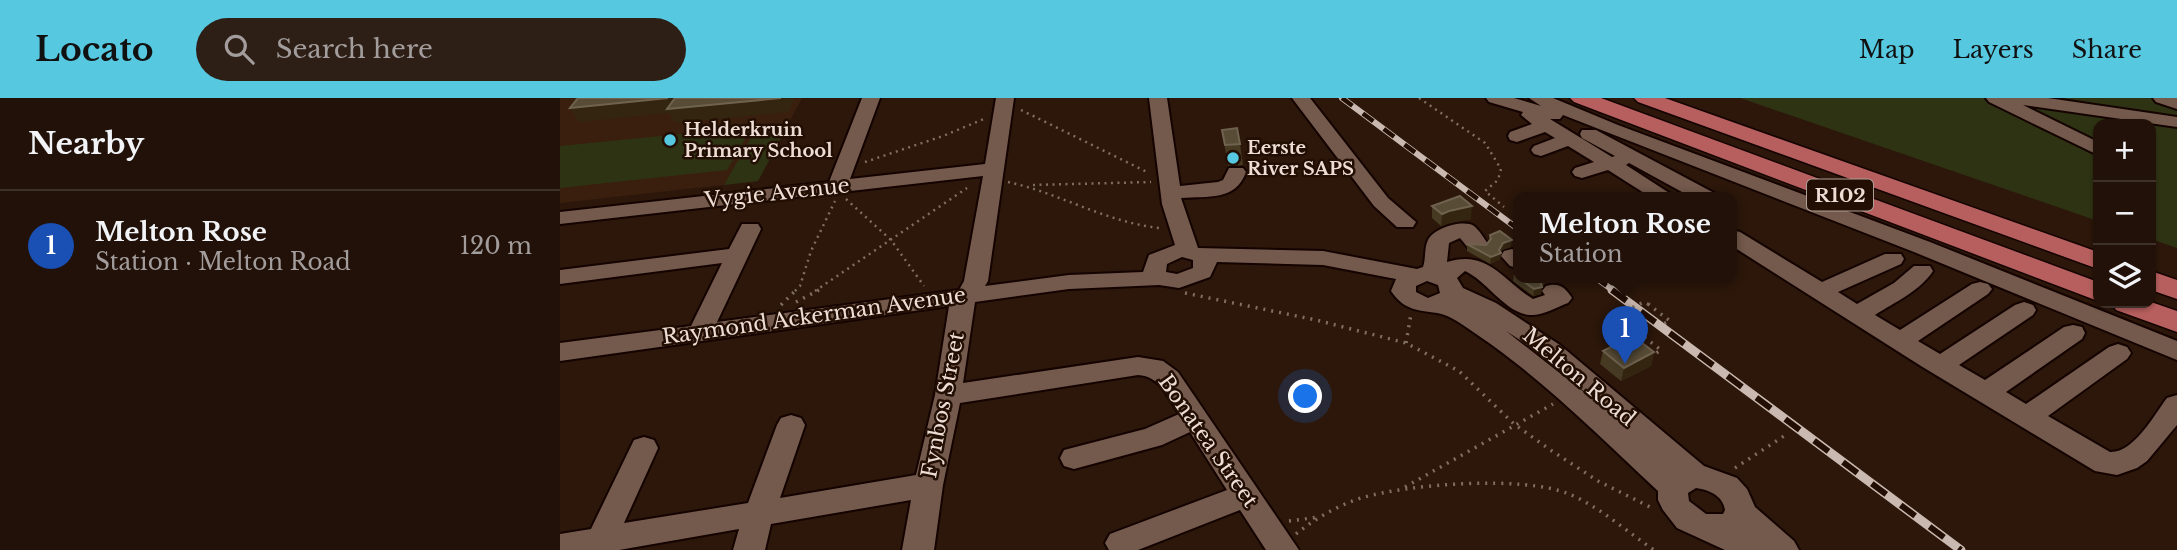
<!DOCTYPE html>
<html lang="en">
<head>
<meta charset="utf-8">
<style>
  body { margin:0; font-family:"Libre Baskerville",serif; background:#2d1f16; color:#f1f3f6 }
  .controls { position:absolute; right:21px; top:21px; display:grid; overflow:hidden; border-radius:14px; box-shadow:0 2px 5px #0004 }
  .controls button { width:63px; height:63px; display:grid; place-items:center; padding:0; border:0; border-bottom:2px solid #3e3129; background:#211108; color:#f1f3f6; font:35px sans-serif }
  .you { position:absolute; left:746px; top:299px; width:24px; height:24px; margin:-18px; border:5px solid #fff; border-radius:50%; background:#1a73e8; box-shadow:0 0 0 10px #1a73e833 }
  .badge { display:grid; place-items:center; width:46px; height:46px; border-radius:50%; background:#56c9e1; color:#fff; font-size:23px; font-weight:700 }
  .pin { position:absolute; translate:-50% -58px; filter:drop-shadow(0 2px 4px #0008) }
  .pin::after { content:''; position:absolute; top:37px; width:24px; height:21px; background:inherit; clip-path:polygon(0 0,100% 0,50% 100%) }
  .popup { position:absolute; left:953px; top:94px; width:224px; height:91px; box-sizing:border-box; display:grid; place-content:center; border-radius:14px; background:#211108; filter:drop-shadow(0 2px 5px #0005); font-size:23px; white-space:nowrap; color:#a29d9c }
  .popup b { font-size:26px; color:#f1f3f6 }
  .popup::after { content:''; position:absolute; left:50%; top:100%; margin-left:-14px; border:14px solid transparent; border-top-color:#211108 }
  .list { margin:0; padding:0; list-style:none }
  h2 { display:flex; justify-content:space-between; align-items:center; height:91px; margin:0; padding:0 28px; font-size:30px }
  h2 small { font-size:23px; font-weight:400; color:#a29d9c }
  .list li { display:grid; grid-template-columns:46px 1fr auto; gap:21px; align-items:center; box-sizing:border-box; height:112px; padding:0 28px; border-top:2px solid #3e3129 }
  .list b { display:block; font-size:26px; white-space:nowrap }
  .list p { margin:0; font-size:23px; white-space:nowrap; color:#a29d9c }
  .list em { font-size:23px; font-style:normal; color:#a29d9c }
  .icon { flex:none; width:38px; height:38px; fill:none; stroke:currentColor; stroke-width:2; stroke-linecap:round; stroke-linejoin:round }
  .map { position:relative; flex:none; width:1617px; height:452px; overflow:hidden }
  header { display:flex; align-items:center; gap:42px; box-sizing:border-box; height:98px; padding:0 35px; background:#56c9e1; color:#111 }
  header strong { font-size:33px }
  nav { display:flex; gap:38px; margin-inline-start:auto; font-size:24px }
  .search { width:490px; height:63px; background:#2d1f16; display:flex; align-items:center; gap:18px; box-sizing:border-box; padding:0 24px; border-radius:38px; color:#a29d9c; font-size:26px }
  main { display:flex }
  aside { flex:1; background:#211108 }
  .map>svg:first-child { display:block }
  .built { fill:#3a1f0e }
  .green { fill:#2e3313 }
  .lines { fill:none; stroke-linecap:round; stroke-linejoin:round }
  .minor-casing { stroke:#140300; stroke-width:4 }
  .major-casing { stroke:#140300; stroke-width:3 }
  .path-far1 { stroke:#816e63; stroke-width:2.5; stroke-dasharray:2 4.5; stroke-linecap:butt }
  .path { stroke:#816e63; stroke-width:3.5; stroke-dasharray:2 6; stroke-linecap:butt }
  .minor { fill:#745a4c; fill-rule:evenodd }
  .major { fill:#b75f5e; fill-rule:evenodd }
  .rail-far1-casing { stroke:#cab9b0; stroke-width:6 }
  .rail-casing { stroke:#cab9b0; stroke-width:9 }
  .rail-far1 { stroke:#220e03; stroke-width:4.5; stroke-dasharray:13; stroke-linecap:butt }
  .rail { stroke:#220e03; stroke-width:6; stroke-dasharray:18; stroke-linecap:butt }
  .path-bridge { stroke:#816e63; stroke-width:3.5; stroke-dasharray:2 6; stroke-linecap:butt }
  .wall { fill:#463a23 }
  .shaded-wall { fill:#342511 }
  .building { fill:#584c36; stroke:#6f624f; stroke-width:2 }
  .poi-dot { fill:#56c9e1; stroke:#220e03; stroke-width:2.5 }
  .labels { text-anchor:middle; stroke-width:5; stroke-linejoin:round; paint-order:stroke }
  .far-poi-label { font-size:18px; font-weight:bold; fill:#edddd5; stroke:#220e03; text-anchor:start }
  .shield { fill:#220e03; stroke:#b09f96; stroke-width:2 }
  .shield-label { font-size:19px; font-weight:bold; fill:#edddd5 }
  .street-label { font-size:21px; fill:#edddd5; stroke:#220e03 }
</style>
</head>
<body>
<header>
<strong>Locato</strong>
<div class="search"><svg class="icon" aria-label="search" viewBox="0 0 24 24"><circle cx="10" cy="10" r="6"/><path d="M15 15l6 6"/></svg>Search here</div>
<nav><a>Map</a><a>Layers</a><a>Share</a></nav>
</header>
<main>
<aside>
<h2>Nearby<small></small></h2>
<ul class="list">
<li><span class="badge" style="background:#1a4fb4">1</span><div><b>Melton Rose</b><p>Station · Melton Road</p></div><em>120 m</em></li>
</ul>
</aside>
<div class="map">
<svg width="1617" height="452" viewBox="0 0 1617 452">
  <rect width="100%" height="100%" fill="#2c170a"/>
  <path class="built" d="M0,0H242L198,83L0,105Z"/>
  <path class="green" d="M1180,0H1610L1617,3V150L1591,141V26H1538V123Z
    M192,29L167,72L0,90V48Z
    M225,33L198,83L164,87L193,36Z"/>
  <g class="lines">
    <g class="minor-casing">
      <path id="minor" d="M302,0H320L290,81L425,66L436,0H454L428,183L425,188L509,177L583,174L589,157L615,147L602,106L589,0H607L620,88L658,84L663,82L669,70H683L686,74C676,103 648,98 621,100L638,150L763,153L857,171L863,169C866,161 864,150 868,142C874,130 903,121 914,128C919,132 924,140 928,146L925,151H909L900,140L889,145L887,164C928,151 943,183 973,201L985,197L982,193L986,188C999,184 1005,189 1012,200L1008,205C997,209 982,218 970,217C945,215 927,183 905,173L897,180L903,190L936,205L1000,247L1144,368L1177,380L1187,391L1195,409L1234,443L1239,452H1165L1117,430L1103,412L1098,402V393C1041,340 984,282 919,238C907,230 891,217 877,215C856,212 844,212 831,193L836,181L763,167L657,164L650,179L619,190L599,187L509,191L415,204L403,285L578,259L603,263L618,274L739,452H706L680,412L578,452H549L545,445L550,436L667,392L630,334L602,347L514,371L504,368L500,360L504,352L585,331L619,316C608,299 600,278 578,277L400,305L383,387L374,452H342L351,402L211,426L205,452H173L179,431L59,452H0V436L31,431L74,342L84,339L94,342L98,350L64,425L188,405L217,327L221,320L231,317L241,320L245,327L220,400L356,377L375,297L389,208L0,263V245L131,228L162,165L0,186V172L169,151L182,126H198L201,131L157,224L399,192L404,183L423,78L0,126V114L269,84ZM622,159L633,162V170L617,176L606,174L607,166ZM867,183L878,187L880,195L868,200L856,194V188ZM946,233C977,252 1006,278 1034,302ZM1136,390C1150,392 1163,398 1165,412L1163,416H1146L1129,403L1128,395Z
        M732,0H750L828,100L856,124L853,129H837L814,108Z
        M926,0H954L981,8L969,0H993L1058,27L1370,144L1617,243V262L1354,154L1003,17L1000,21H990L1052,59L1055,58L1022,40L1020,36L1022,32H1036L1156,96L1159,100H1133L1069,65L1066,67L1117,100H1092L1048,72L1022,80L1015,78L1012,74L1015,70L1034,64L1008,48L981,58L974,56L971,52L974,48L995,40L985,34L957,44L950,42L948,38L950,34L972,26L961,17L963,14L929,4Z
        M1426,0H1488L1617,19V29L1463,7L1538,44V57L1429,4Z
        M1593,0H1617V11L1596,4Z
        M1172,132L1180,134L1262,184L1325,156H1341L1344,161L1341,166L1278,194L1297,206L1334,185L1354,168H1370L1373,173C1360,193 1335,204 1315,217L1340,232L1412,186L1420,184L1428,186L1432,191L1428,196L1358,243L1380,256L1455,207L1464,204L1473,207L1476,212L1473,217L1399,267L1425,282L1504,229L1513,227L1522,229L1525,235L1522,241L1446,294L1466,306L1549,249L1558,246L1567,249L1571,255L1567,261L1488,318L1550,354C1574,355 1594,317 1607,300L1617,297V327L1587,363L1577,370L1557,377L1535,373L1361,268L1172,148Z
        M952,151L958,153V170L950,168L941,158L944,153Z"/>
    </g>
    <g class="major-casing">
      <path id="major" d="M1010,0H1041L1538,184V203L1014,4Z
        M1074,0H1105L1538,154V171L1078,4Z
        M1591,173L1617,182V201L1591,192Z
        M1591,204L1617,213V234L1556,212L1552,205Z"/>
    </g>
    <path class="path-far1" d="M859,0L925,45L941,71L938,82L925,93L944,109
      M461,12L589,75
      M305,64L383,38L426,20
      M448,84C499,95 546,124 599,130
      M473,87L591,84
      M286,101L331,142L364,188
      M235,193L240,188L251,153L275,103
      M255,193L407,90"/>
    <path class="path" d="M625,195L756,222L846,245L899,273L954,326L992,353L1038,383L1094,411
      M236,204L259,192
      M1088,206L1110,223L1103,226
      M221,207L236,192
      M1059,220L1101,252L1091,258
      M846,245L851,216
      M1175,370L1224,338
      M845,389L993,306
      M729,423L759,419
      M736,436C756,420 777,408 801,400C849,386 963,377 1009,396C1040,409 1066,433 1094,452"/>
    <use href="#minor" class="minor"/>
    <use href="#major" class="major"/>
    <g class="rail-far1-casing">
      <path id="rail-far1" d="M782,0L958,131
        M1036,180L1054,193"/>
    </g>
    <g class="rail-casing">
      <path id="rail" d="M1052,192L1401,452"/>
    </g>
    <use href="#rail-far1" class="rail-far1"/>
    <use href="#rail" class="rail"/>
    <path class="path-bridge" d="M1059,220L1055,218L1084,204L1088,206"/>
  </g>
  <path class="wall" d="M662,32L680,46L683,67L668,68Z
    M872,108L911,121L889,125L881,128L872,120Z
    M930,137L951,149L942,152L940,161L930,166L907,153V146L926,147L929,143Z
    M958,175V180H999L998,185H985L982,189L981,196L973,198L953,183L954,176Z
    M1043,253L1094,254L1091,268L1061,283L1040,266Z"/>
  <path class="shaded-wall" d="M13,0H235L228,14L115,25L109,15L19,24L10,10L18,9Z
    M912,108L911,121L889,125L881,128L882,116L889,113Z
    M952,142L951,149L942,152L940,155H941L940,161L930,166L931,159L939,152L943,145Z
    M985,180H986L985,185L982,189L981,196L973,198L974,191Z
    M1094,254L1091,268L1061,283L1064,270Z"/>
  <path class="building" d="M18,0H108L10,10Z
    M115,0H221L107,11Z
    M677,30L680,46L665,47L662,32Z
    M900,98L912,108L889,113L882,116L872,108Z
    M940,133L952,142L943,145L939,152L941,155L931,159L907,146L926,147L931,141L930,137Z
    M959,180H985L981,185L982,189L974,191Z
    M1073,238L1094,254L1064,270L1043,253Z"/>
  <g class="poi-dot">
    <circle cx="110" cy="42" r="7"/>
    <circle cx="673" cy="60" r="7"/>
  </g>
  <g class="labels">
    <g class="far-poi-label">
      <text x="124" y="38">Helderkruin<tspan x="124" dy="21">Primary School</tspan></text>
      <text x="687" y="56">Eerste<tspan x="687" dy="21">River SAPS</tspan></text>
    </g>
    <rect class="shield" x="1247" y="81.5" width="66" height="31" rx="5"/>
    <g class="shield-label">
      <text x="1280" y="104">R102</text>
    </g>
    <g class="street-label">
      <text transform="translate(217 95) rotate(-6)" y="7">Vygie Avenue</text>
      <text transform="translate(254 218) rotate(-8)" y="7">Raymond Ackerman Avenue</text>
      <text transform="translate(1019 279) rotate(40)" y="7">Melton Road</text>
      <text transform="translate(383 307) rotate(-79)" y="7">Fynbos Street</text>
      <text transform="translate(648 343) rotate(55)" y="7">Bonatea Street</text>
    </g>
  </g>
</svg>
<div class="controls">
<button>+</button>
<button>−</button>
<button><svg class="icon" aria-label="layers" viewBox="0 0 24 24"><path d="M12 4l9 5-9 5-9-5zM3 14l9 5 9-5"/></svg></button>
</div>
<div class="you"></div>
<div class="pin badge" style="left:1065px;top:266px;background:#1a4fb4">1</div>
<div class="popup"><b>Melton Rose</b>Station</div>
</div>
</main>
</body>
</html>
